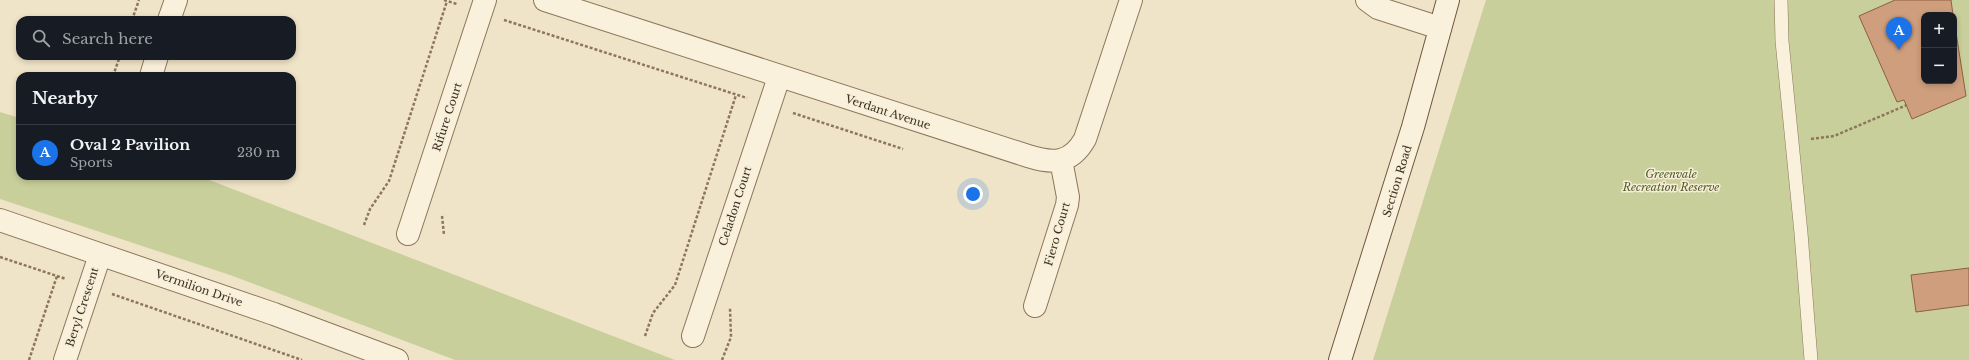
<!DOCTYPE html>
<html lang="en">
<head>
<meta charset="utf-8">
<style>
  body { margin:0; font-family:"Libre Baskerville",serif; background:#242831; color:#f1f3f6 }
  .controls { position:absolute; right:12px; top:12px; display:grid; overflow:hidden; border-radius:8px; box-shadow:0 2px 6px #0003 }
  .controls button { width:36px; height:36px; display:grid; place-items:center; padding:0; border:0; border-bottom:1px solid #363941; background:#171b24; color:#f1f3f6; font:20px sans-serif }
  .you { position:absolute; left:973px; top:194px; width:14px; height:14px; margin:-10px; border:3px solid #fff; border-radius:50%; background:#1a73e8; box-shadow:0 0 0 6px #1a73e833 }
  .badge { display:grid; place-items:center; width:26px; height:26px; border-radius:50%; background:#1a73e8; color:#fff; font-size:13px; font-weight:700 }
  .pin { position:absolute; translate:-50% -33px; filter:drop-shadow(0 1px 2px #0008) }
  .pin::after { content:''; position:absolute; top:21px; width:14px; height:12px; background:inherit; clip-path:polygon(0 0,100% 0,50% 100%) }
  .list { margin:0; padding:0; list-style:none }
  h2 { display:flex; justify-content:space-between; align-items:center; height:52px; margin:0; padding:0 16px; font-size:17px }
  h2 small { font-size:13px; font-weight:400; color:#9ea1a6 }
  .list li { display:grid; grid-template-columns:26px 1fr auto; gap:12px; align-items:center; box-sizing:border-box; height:56px; padding:0 16px; border-top:1px solid #363941 }
  .list b { display:block; font-size:15px; white-space:nowrap }
  .list p { margin:0; font-size:13px; white-space:nowrap; color:#9ea1a6 }
  .list em { font-size:13px; font-style:normal; color:#9ea1a6 }
  .icon { flex:none; width:22px; height:22px; fill:none; stroke:currentColor; stroke-width:2; stroke-linecap:round; stroke-linejoin:round }
  .map { position:relative; flex:none; width:1969px; height:360px; overflow:hidden }
  .search { position:absolute; background:#171b24; box-shadow:0 2px 6px #0003; left:16px; top:16px; width:280px; height:44px; display:flex; align-items:center; gap:10px; box-sizing:border-box; padding:0 14px; border-radius:12px; color:#9ea1a6; font-size:15px }
  .panel { position:absolute; background:#171b24; box-shadow:0 2px 6px #0003; left:16px; top:72px; width:280px; height:108px; border-radius:12px }
  .map>svg:first-child { display:block }
  .green { fill:#c9cf9b; fill-rule:evenodd }
  .building { fill:#cf9f7d; stroke:#8d5f41 }
  .lines { fill:none; stroke-linecap:round; stroke-linejoin:round }
  .lane-casing { stroke:#8d765c; stroke-width:14 }
  .street-casing { stroke:#8d765c; stroke-width:24 }
  .secondary-casing { stroke:#6f573f; stroke-width:24 }
  .path { stroke:#8d765c; stroke-width:2.5; stroke-dasharray:3 2; stroke-linecap:butt }
  .lane { stroke:#faf1dc; stroke-width:13 }
  .street { stroke:#faf1dc; stroke-width:22 }
  .secondary { stroke:#faf1dc; stroke-width:22 }
  .labels { text-anchor:middle; stroke-width:3; stroke-linejoin:round; paint-order:stroke }
  .street-label { font-size:11px; fill:#3d2e20; stroke:#f7eed8 }
  .park-label { font-size:11px; font-style:italic; fill:#4d5a26; stroke:#f7eed8 }
</style>
</head>
<body>
<div class="map">
<svg width="1969" height="360" viewBox="0 0 1969 360">
  <rect width="100%" height="100%" fill="#f0e4c8"/>
  <path class="green" d="M1486,0H1969V360H1373ZM1924,15H1954V81H1924Z
    M0,112L20,118V176H199L675,360H455L230,275L0,199Z"/>
  <path class="building" d="M1895,0H1951L1953,15H1924V81H1954V20L1966,96L1912,119L1904,100L1897,102L1859,16Z
    M1969,268V305L1916,312L1911,275Z"/>
  <g class="lines">
    <g class="lane-casing">
      <path id="lane" d="M1781,0L1782,41L1801,233L1811,360"/>
    </g>
    <g class="street-casing">
      <path id="street" d="M545,0L1028,156C1053,164 1071,164 1085,139L1131,0
        M1367,0L1378,8L1440,28
        M169,20L176,0
        M151,76L157,56
        M0,220L274,314L397,360
        M408,234L485,0
        M1035,306L1067,205L1068,197L1061,160
        M693,336L779,77
        M65,360L100,255"/>
    </g>
    <g class="secondary-casing">
      <path id="secondary" d="M1340,360L1413,127L1448,0"/>
    </g>
    <path class="path" d="M444,0L457,4
      M132,20L139,0
      M504,20L747,98
      M113,76L120,56
      M793,113L903,149
      M1811,139L1834,136L1907,105
      M442,216L444,235
      M364,225L370,209L389,181L447,1
      M0,257L66,279
      M112,294L302,360
      M645,336L653,313L675,285L736,95
      M29,360L57,276
      M722,360L731,337L730,308"/>
    <use href="#lane" class="lane"/>
    <use href="#street" class="street"/>
    <use href="#secondary" class="secondary"/>
  </g>
  <g class="labels">
    <g class="street-label">
      <text transform="translate(888 112) rotate(18)" y="4">Verdant Avenue</text>
      <text transform="translate(447 117) rotate(-72)" y="4">Rifure Court</text>
      <text transform="translate(1397 181) rotate(-73)" y="4">Section Road</text>
      <text transform="translate(735 206) rotate(-72)" y="4">Celadon Court</text>
      <text transform="translate(1057 234) rotate(-74)" y="4">Fiero Court</text>
      <text transform="translate(199 288) rotate(19)" y="4">Vermilion Drive</text>
      <text transform="translate(82 307) rotate(-72)" y="4">Beryl Crescent</text>
    </g>
    <g class="park-label">
      <text x="1671" y="178">Greenvale<tspan x="1671" dy="13">Recreation Reserve</tspan></text>
    </g>
  </g>
</svg>
<div class="controls">
<button>+</button>
<button>−</button>
</div>
<div class="you"></div>
<div class="pin badge" style="left:1899px;top:50px">A</div>
<div class="search"><svg class="icon" aria-label="search" viewBox="0 0 24 24"><circle cx="10" cy="10" r="6"/><path d="M15 15l6 6"/></svg>Search here</div>
<section class="panel">
<h2>Nearby<small></small></h2>
<ul class="list">
<li><span class="badge">A</span><div><b>Oval 2 Pavilion</b><p>Sports</p></div><em>230 m</em></li>
</ul>
</section>
</div>
</body>
</html>
